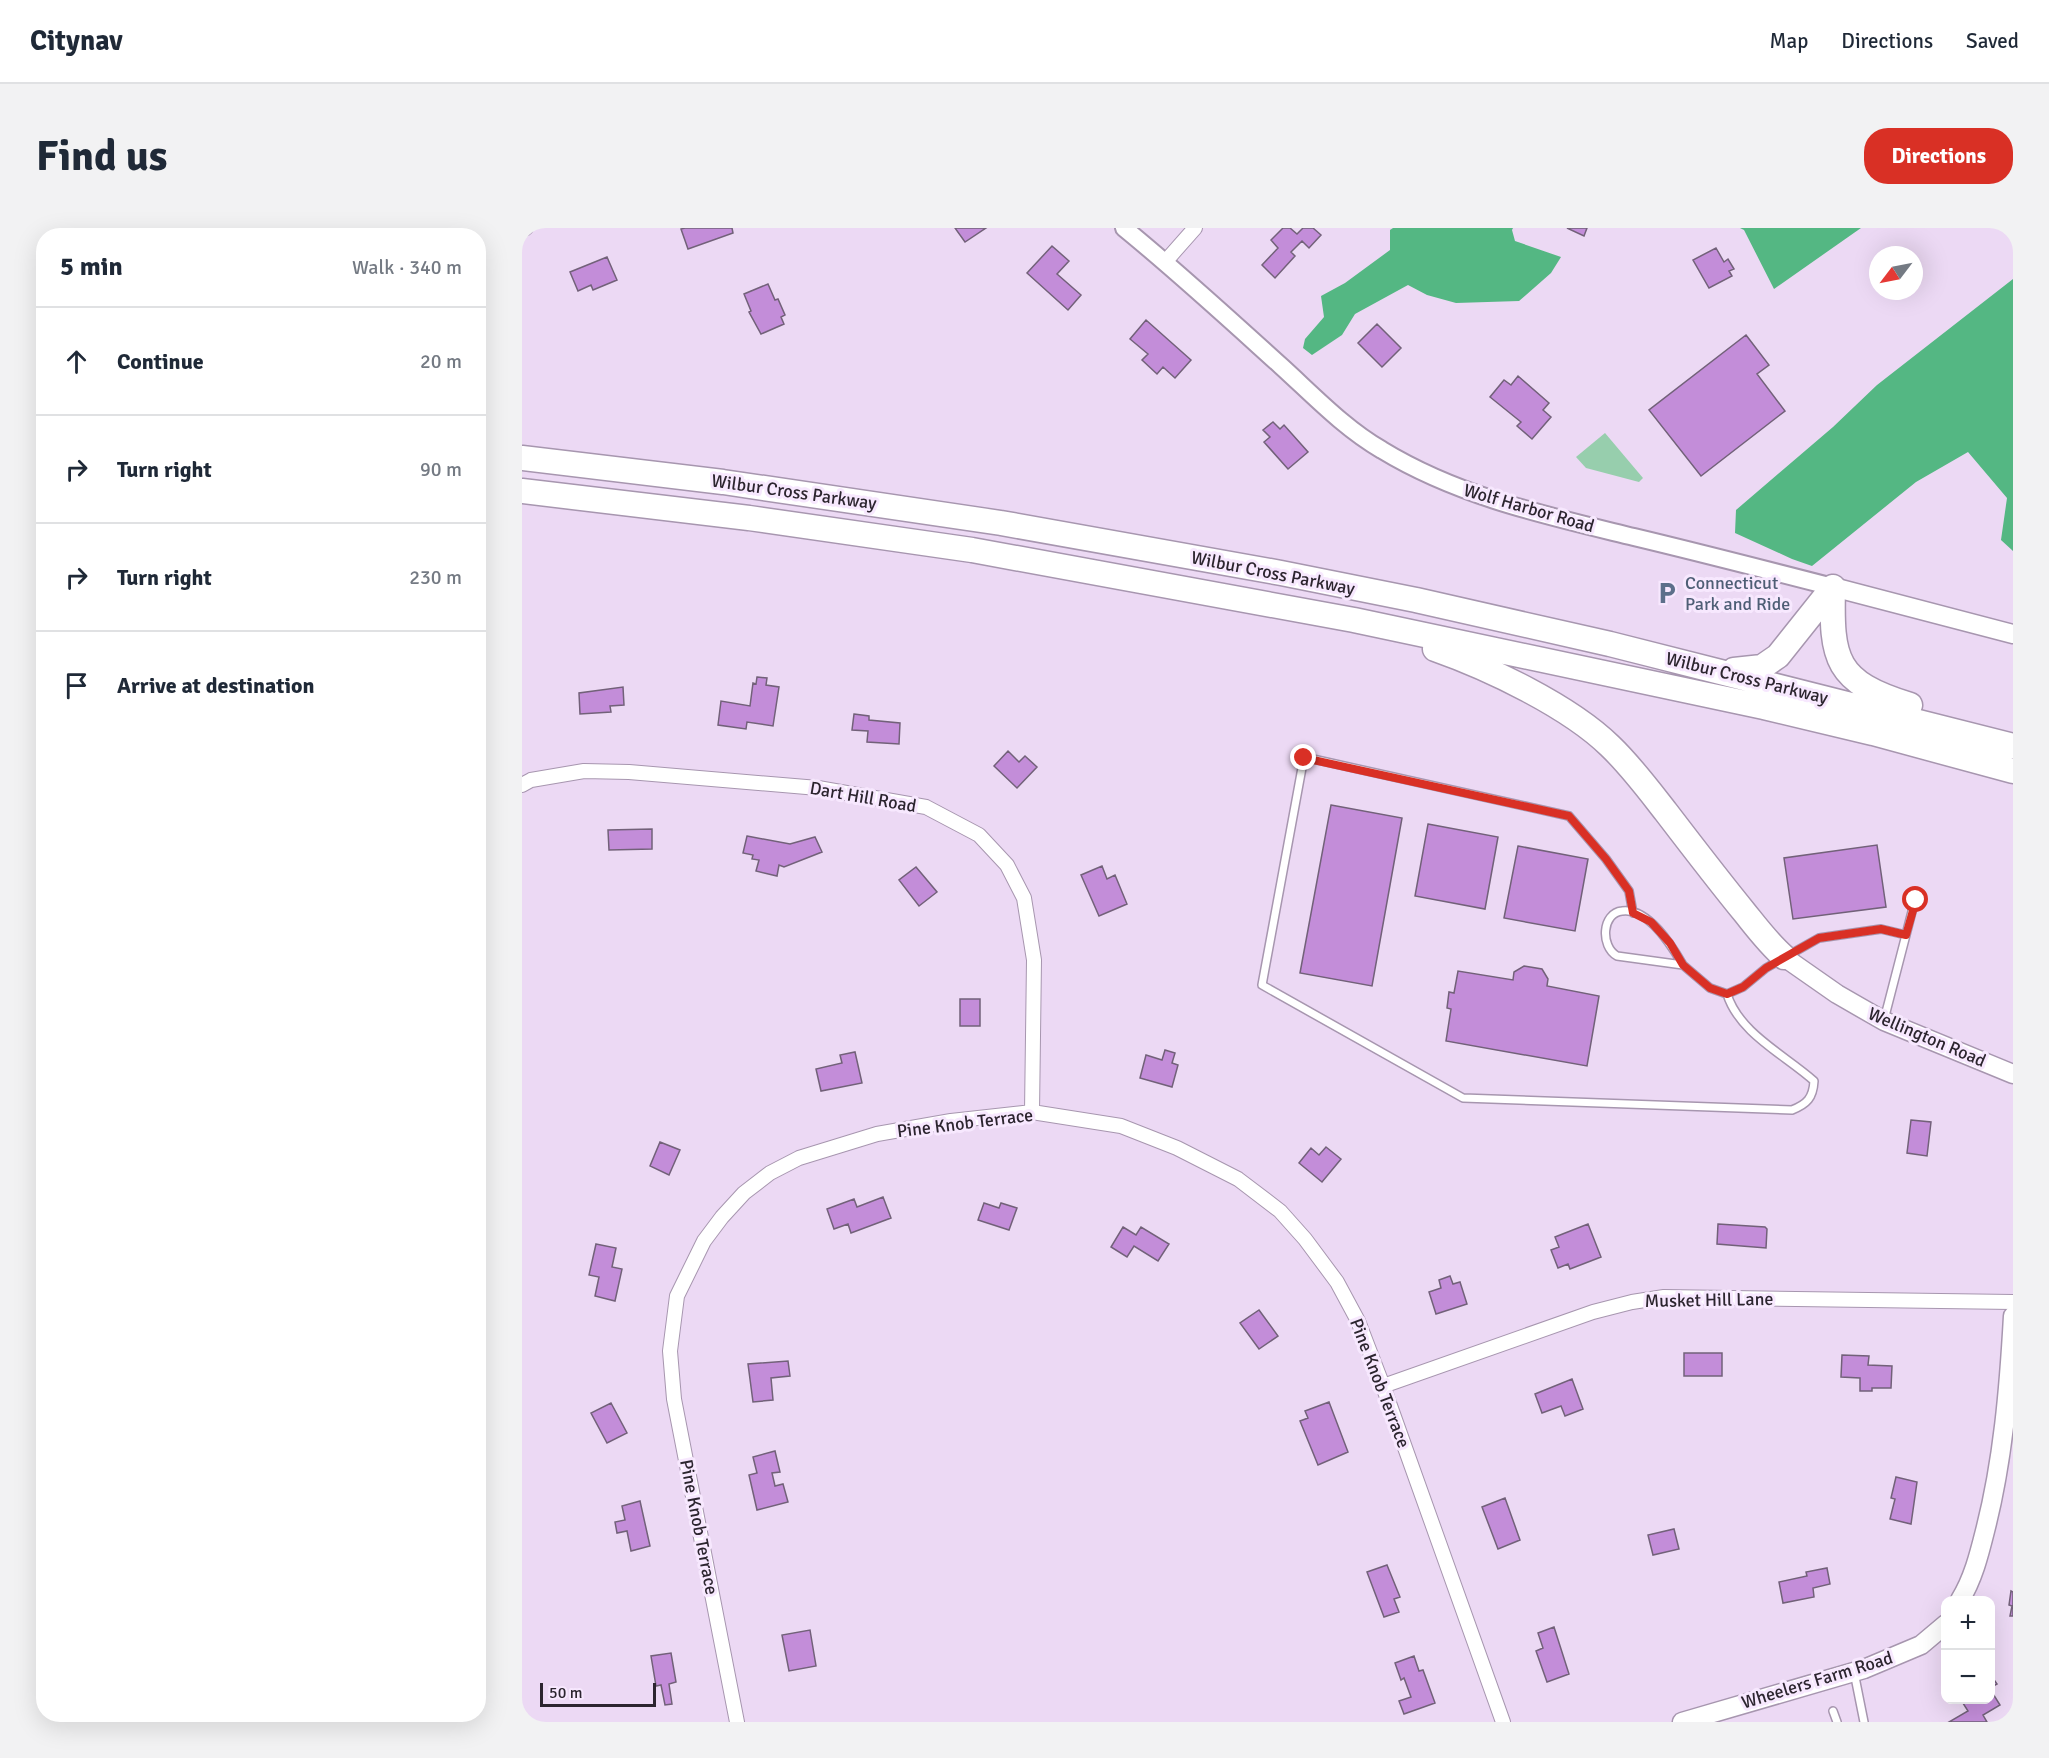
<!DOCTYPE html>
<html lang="en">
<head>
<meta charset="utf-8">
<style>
  body { margin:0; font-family:Signika,sans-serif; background:#f2f2f3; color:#1f2937 }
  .controls { position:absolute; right:18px; bottom:18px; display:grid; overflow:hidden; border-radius:12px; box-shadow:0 6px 24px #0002 }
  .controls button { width:54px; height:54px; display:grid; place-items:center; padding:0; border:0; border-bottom:2px solid #e0e1e3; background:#fff; color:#1f2937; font:30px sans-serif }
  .compass { position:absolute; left:1347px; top:18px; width:54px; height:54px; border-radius:50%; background:#fff; box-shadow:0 6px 24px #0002; rotate:238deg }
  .scale { position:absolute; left:18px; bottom:15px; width:116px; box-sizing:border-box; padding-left:6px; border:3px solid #2c252f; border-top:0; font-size:16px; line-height:21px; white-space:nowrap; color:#2c252f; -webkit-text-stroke:4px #f7e8fe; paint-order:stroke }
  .stop { position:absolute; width:18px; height:18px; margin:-14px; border:4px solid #d93025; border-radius:50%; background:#fff }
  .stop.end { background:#d93025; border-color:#fff; box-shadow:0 2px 6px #0008 }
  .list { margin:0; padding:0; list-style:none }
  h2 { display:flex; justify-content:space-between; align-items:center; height:78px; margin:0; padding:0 24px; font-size:26px }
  h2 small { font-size:20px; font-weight:400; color:#747a83 }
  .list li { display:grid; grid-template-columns:39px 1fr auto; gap:18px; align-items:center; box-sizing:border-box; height:108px; padding:0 24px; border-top:2px solid #e0e1e3 }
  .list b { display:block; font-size:22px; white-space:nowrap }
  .list em { font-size:20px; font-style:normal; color:#747a83 }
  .icon { flex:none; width:33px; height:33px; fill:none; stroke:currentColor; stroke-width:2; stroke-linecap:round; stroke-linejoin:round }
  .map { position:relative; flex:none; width:1491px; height:1494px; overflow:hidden; border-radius:24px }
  header { display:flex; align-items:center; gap:36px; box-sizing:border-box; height:84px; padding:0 30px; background:#fff; border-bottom:2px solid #e0e1e3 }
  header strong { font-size:28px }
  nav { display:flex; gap:33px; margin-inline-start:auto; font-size:21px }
  .intro { display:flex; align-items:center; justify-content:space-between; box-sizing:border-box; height:144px; padding:0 36px }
  h1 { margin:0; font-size:42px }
  .button { padding:15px 27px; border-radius:24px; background:#d93025; color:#fff; font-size:21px; font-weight:700 }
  main { display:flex; gap:36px; padding:0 36px }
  aside { flex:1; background:#fff; border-radius:24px; box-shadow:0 6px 24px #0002 }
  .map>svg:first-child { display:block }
  .green { fill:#97cead }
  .forest { fill:#54b783 }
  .building { fill:#c38dd9; stroke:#726179; stroke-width:1.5 }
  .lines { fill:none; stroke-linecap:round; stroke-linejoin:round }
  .service-casing { stroke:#a796af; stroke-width:10 }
  .minor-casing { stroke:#a796af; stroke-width:16 }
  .tertiary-casing { stroke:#a796af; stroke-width:20 }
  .secondary-casing { stroke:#a796af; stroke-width:21 }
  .motorway-casing { stroke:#a796af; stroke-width:27 }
  .service { stroke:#fff; stroke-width:7 }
  .minor { stroke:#fff; stroke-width:14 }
  .tertiary { stroke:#fff; stroke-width:16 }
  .secondary { stroke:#fff; stroke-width:18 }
  .motorway { stroke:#fff; stroke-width:24 }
  .route { stroke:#d93025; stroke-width:8 }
  .labels { text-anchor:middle; stroke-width:6; stroke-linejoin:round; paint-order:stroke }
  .street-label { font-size:18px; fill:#2c252f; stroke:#f7e8fe }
  .service-label { font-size:18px; fill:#4e5e75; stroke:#f7e8fe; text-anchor:start }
</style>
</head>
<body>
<header>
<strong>Citynav</strong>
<nav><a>Map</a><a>Directions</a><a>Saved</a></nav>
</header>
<div class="intro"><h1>Find us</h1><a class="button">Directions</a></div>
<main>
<aside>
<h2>5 min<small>Walk · 340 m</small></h2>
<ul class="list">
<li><svg class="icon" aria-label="ahead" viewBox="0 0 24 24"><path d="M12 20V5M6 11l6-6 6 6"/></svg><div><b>Continue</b></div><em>20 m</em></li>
<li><svg class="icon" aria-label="right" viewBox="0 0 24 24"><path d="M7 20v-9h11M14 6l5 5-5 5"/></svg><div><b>Turn right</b></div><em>90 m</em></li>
<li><svg class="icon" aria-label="right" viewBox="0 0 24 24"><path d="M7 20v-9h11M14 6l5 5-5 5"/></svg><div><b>Turn right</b></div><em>230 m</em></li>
<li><svg class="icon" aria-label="arrive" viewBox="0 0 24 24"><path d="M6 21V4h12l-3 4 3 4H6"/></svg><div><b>Arrive at destination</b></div></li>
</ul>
</aside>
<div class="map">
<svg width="1491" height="1494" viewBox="0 0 1491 1494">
  <rect width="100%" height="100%" fill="#ecd9f4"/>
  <path class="green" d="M1083,205L1121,250L1117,254L1064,240L1054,229Z"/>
  <path class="forest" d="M871,0H991L990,2L993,13L1039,29L1029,45L997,73L934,75L905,67L886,57L833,86L820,107L790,127L781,120L783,111L802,89L799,68L823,55L868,22V2Z
    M1218,0H1339L1252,61L1222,2Z
    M1491,51V323L1479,312L1485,270L1446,224L1394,254L1290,338L1270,331L1213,305L1214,282L1311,199L1355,157Z"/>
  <path class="building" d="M163,0H210L211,5L166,21L159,1Z
    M433,0H464L443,14Z
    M761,0H768L775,6L781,0H791L799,7L787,20L780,13L769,24L773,28L753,50L740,37L756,20L749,12Z
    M1045,0H1065L1062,8Z
    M530,18L547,33L535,46L559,67L546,82L505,45Z
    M1194,20L1202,34L1206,31L1212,41L1207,43L1210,48L1187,60L1171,32Z
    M85,29L95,52L71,62L69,57L56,63L48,44Z
    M246,56L253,72L256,71L263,87L259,89L262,96L239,106L227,84L229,83L222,66Z
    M624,92L669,132L653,150L641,139L635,146L620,132L626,126L608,111Z
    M855,96L879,120L860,139L836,115Z
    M1224,107L1247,137L1235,146L1263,183L1179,248L1127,182Z
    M996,148L1027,175L1021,182L1029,189L1010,211L995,198L999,194L968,169L982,152L989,157Z
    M751,194L758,201L762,197L786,224L766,241L742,214L748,209L741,202Z
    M235,449L245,450L244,457L257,459L251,498L225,494L224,501L196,497L199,473L228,478L231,455L234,456Z
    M101,459L102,477L88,478L89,484L58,486L57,465Z
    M332,486L347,488V492L378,495L377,516L345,514L346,503L330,502Z
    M486,523L497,534L503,528L515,539L495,560L472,538Z
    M809,577L880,590L850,758L778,745Z
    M906,596L976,609L963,681L893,668Z
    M130,601V621L87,622L86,602Z
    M225,608L268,616L293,609L300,624L262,639L257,637L255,648L234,643L237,632L230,631L231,627L221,625Z
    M1355,617L1364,679L1271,691L1262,630Z
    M996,618L1066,631L1053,703L982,690Z
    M580,638L585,651L593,647L605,676L577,688L559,647Z
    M394,639L415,664L397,678L377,652Z
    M1002,738L1020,741L1026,751L1025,758L1077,768L1065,838L924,813L929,781L925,780L927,764L932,765L936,743L991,752L992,744Z
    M438,771H458V798H438Z
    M643,822L653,825L650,835L656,837L650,859L618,850L624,827L640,832Z
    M333,824L340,855L299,863L294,841L320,835L318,827Z
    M1389,892L1409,894L1405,928L1385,925Z
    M138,914L158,922L147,947L128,938Z
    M804,919L819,931L800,954L777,935L789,920L797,927Z
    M361,969L369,990L329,1005L326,996L312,1001L305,981L332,971L335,979Z
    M462,975L477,980L479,975L495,980L487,1002L456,992Z
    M1066,996L1079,1029L1048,1041L1046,1036L1036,1040L1029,1022L1037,1019L1033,1009Z
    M1196,996L1243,999L1245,1001L1244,1020L1195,1016Z
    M601,999L614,1007L619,999L647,1016L636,1033L612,1018L605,1029L589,1019Z
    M74,1016L94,1020L90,1039L100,1041L93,1073L73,1068L77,1049L67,1047Z
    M928,1048L931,1056L938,1054L945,1076L914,1086L907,1064L919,1060L917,1052Z
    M737,1082L756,1108L737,1121L718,1095Z
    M1162,1125H1200V1148H1162Z
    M1320,1127L1347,1128L1346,1137L1370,1138L1369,1160H1350V1163H1338V1150L1319,1149Z
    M266,1133L268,1148L249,1150L251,1172L231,1174L226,1136Z
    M1050,1151L1061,1181L1043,1188L1039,1178L1020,1185L1013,1166Z
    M807,1174L826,1224L796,1237L778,1193L786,1190L783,1183Z
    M89,1175L105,1205L85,1215L69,1185Z
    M253,1223L258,1244L250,1245L253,1258L261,1256L266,1274L235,1282L227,1247L235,1245L231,1229Z
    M1374,1249L1395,1254L1389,1296L1368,1291L1373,1271L1369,1270Z
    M983,1270L998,1312L976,1321L960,1279Z
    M118,1273L128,1318L109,1323L105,1303L95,1305L93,1294L103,1292L100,1278Z
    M1152,1301L1157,1321L1131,1327L1126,1307Z
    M865,1337L878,1369L872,1371L877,1384L862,1389L845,1344Z
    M1305,1340L1308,1356L1291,1360L1292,1369L1261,1375L1257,1354L1285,1348L1284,1344Z
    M1489,1363L1491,1364V1388H1488L1490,1378L1487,1377Z
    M1032,1399L1047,1446L1025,1454L1014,1423L1021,1420L1016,1405Z
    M288,1402L294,1438L267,1443L260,1407Z
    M149,1425L154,1454L147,1456L150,1476L143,1477L139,1457L134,1458L129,1428Z
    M892,1428L897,1443L901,1442L913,1475L882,1486L877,1473L889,1469L882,1450L879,1452L873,1435Z
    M1468,1446L1475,1456L1468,1460Z
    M1468,1461L1478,1477L1461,1487L1465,1494H1427L1446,1483L1439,1472H1468Z"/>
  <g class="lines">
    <g class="service-casing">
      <path id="service" d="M1111,685L1107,663L1084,631L1047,588L782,529L740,757L941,870L1270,882C1285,876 1291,870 1292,853C1263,827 1217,805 1205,766
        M1161,737C1150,718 1126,679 1100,683C1080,685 1078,718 1095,728L1161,737L1188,760L1205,766L1221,759L1244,740L1297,710L1359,701L1384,707
        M1362,792L1393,672
        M1332,1444L1342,1494
        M1311,1483L1315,1494"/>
    </g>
    <g class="minor-casing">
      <path id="minor" d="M0,2L4,0
        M643,34L673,0
        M0,557L9,552L62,543L107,544L296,560L404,579L457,607L485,637L502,670L512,732L510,884
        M861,1158L1071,1084L1110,1074L1142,1069L1491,1074
        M215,1494L152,1171L148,1123L155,1068L182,1013L200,989L222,965L248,945L277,930L355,906L429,893L510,884L599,898L655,920L716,951L758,983L783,1011L815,1054L836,1093L861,1158L981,1494"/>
    </g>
    <g class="tertiary-casing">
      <path id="tertiary" d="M602,0C656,44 707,91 759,138C791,167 822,200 860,222C937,269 1026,288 1112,309C1179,325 1245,342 1311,359"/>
    </g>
    <g class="secondary-casing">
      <path id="secondary" d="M1311,359L1491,406
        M1262,729L1315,766L1362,793L1491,846
        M1438,1372C1451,1351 1457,1327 1463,1303C1481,1233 1487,1160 1491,1088
        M1160,1494L1342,1441L1399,1417L1424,1396"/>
    </g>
    <g class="motorway-casing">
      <path id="motorway" d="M0,230L201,254L479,295L759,345L894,372L1088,416L1491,518
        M0,263L227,290L450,322L832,392L1242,479L1351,505L1491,543
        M1311,359C1309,432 1313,454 1388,477
        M913,421C967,440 1047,478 1088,518C1109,538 1126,561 1144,584C1170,618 1196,652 1223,685C1235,700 1247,716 1262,729
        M1212,442L1240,439L1256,428L1311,359"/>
    </g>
    <use href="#service" class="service"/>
    <use href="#minor" class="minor"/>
    <use href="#tertiary" class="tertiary"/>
    <use href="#secondary" class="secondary"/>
    <use href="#motorway" class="motorway"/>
  </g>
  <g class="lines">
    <path class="route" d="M782,530L1047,588L1084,631L1107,663L1111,685L1129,694L1148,715L1161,737L1188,760L1205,766L1221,759L1244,740L1297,710L1359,701L1384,707L1394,672"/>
  </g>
  <defs>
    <g id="parking-bare" transform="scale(1.8)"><path d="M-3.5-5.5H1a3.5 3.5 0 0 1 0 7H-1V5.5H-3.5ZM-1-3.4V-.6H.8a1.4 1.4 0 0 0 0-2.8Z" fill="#5c6f8a" stroke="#f7e8fe" stroke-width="2.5" paint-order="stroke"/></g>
  </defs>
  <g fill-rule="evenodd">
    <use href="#parking-bare" x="1145" y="365"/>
  </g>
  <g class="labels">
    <g class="street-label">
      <text transform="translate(272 264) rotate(8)" y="6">Wilbur Cross Parkway</text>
      <text transform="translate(1007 280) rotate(16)" y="6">Wolf Harbor Road</text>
      <text transform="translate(751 345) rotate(11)" y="6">Wilbur Cross Parkway</text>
      <text transform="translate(1225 450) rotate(14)" y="6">Wilbur Cross Parkway</text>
      <text transform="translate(341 569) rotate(10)" y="6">Dart Hill Road</text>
      <text transform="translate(1405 809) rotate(23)" y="6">Wellington Road</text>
      <text transform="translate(443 895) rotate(-7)" y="6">Pine Knob Terrace</text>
      <text transform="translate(1187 1072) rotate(-1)" y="6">Musket Hill Lane</text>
      <text transform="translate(858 1155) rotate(69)" y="6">Pine Knob Terrace</text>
      <text transform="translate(177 1299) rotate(79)" y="6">Pine Knob Terrace</text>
      <text transform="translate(1295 1452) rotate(-17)" y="6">Wheelers Farm Road</text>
    </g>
    <g class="service-label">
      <text x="1163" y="361">Connecticut<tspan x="1163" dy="21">Park and Ride</tspan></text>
    </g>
  </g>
</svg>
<div class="controls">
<button>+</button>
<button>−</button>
</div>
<svg class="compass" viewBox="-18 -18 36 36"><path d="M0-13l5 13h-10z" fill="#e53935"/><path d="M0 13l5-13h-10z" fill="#747a83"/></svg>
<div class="scale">50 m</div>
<div class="stop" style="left:1394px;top:672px"></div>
<div class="stop end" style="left:782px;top:530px"></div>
</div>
</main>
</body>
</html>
